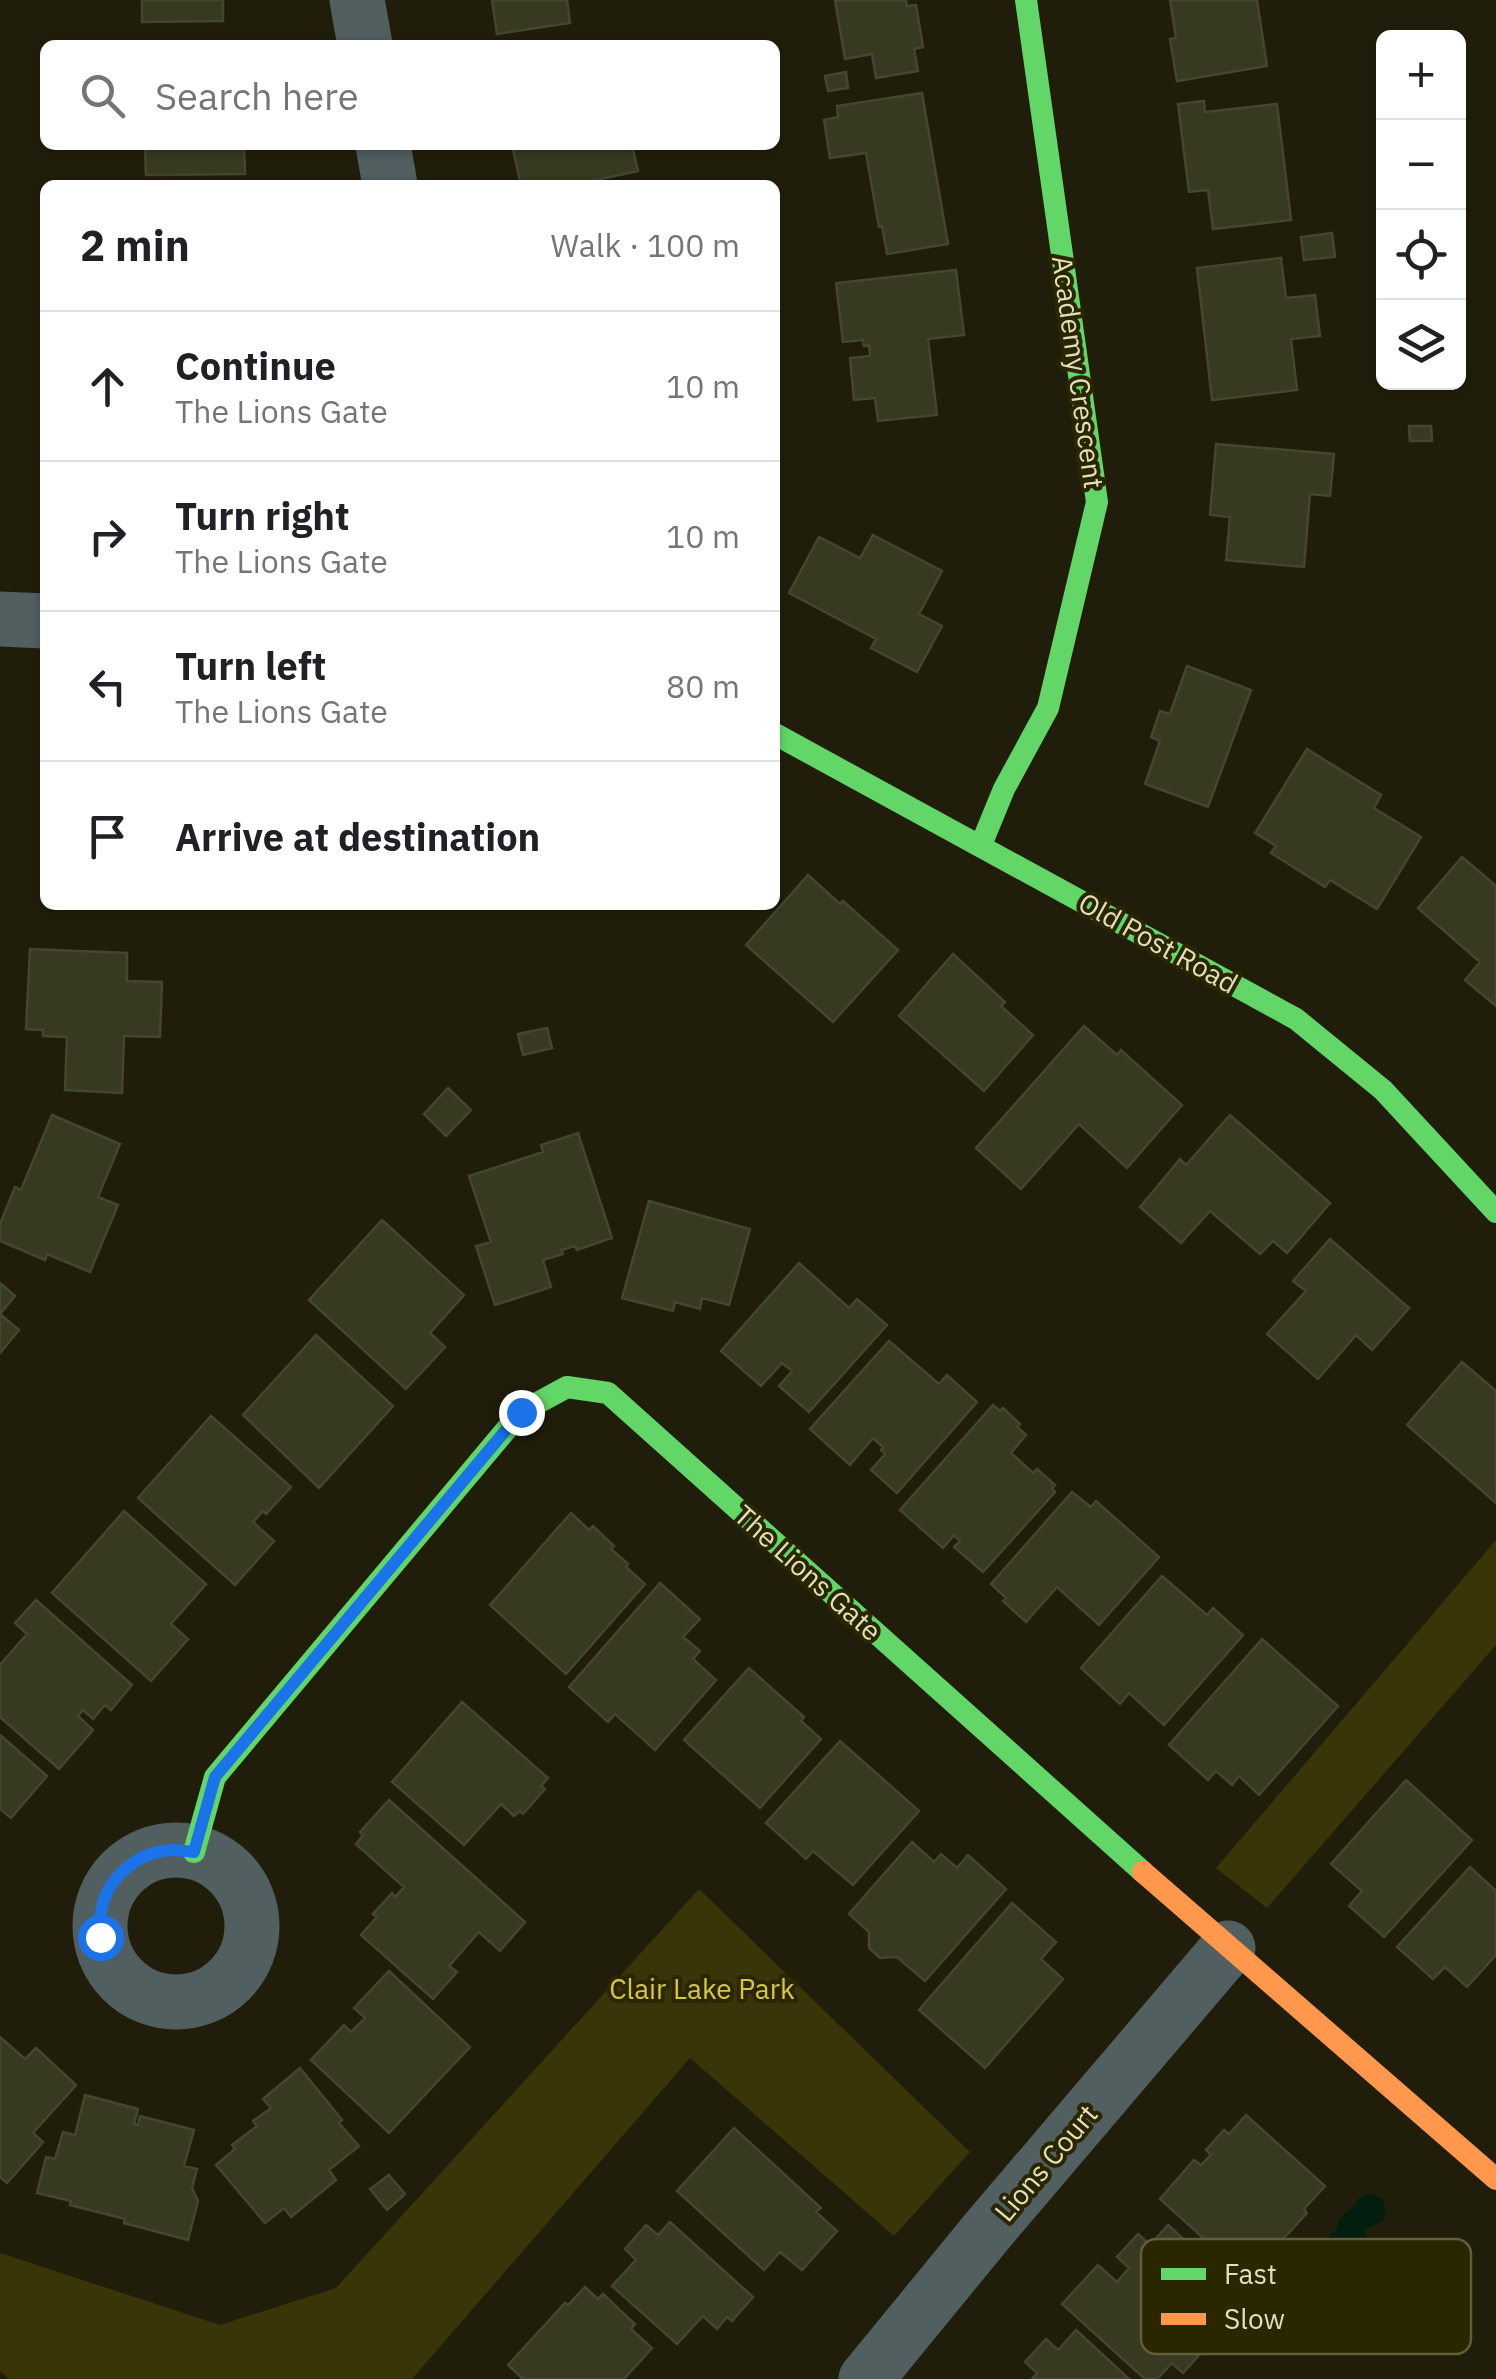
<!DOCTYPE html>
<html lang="en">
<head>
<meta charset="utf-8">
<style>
  body { margin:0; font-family:"IBM Plex Sans",sans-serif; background:#f6f6f6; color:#202124 }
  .controls { position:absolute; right:30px; top:30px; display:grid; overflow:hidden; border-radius:15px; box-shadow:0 2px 8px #0004 }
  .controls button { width:90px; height:90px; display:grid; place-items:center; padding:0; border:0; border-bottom:2px solid #e0e0e0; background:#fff; color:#202124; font:50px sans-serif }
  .stop { position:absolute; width:30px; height:30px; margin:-22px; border:8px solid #1a73e8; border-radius:50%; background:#fff }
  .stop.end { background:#1a73e8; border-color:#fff; box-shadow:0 2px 10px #0008 }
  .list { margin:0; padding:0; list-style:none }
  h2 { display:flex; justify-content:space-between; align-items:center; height:130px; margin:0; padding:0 40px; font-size:42px }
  h2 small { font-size:32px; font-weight:400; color:#757577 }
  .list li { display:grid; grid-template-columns:65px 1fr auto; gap:30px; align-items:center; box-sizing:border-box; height:150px; padding:0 40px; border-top:2px solid #e0e0e0 }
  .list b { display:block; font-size:38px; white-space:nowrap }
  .list p { margin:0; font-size:32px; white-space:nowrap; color:#757577 }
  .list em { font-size:32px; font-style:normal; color:#757577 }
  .icon { flex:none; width:55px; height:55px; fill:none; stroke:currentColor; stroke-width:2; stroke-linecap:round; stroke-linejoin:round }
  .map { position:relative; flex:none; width:1496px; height:2379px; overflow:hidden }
  .search { position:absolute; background:#fff; box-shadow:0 2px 8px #0004; left:40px; top:40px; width:740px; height:110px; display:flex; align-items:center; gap:25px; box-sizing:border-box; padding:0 35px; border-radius:15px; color:#757577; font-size:38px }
  .panel { position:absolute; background:#fff; box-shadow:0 2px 8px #0004; left:40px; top:180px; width:740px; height:730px; border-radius:15px }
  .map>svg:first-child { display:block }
  .green { fill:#3a3509 }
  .water { fill:#031d0f }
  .building { fill:#373921; stroke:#434630; stroke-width:2.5 }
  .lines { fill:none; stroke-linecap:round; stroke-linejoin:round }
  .street { stroke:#515f60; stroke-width:55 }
  .fast { stroke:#63d668; stroke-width:22 }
  .slow { stroke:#ff974d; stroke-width:22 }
  .route { stroke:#1a73e8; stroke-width:12 }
  .labels { text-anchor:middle; stroke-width:8; stroke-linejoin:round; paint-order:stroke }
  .street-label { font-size:28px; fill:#e2dfbb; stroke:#2a2600 }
  .park-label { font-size:28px; fill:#d5c840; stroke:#2a2600 }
  .key { fill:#2a2600; stroke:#615e38; stroke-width:2.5 }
  .key-label { font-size:28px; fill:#e2dfbb }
</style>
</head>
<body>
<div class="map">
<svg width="1496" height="2379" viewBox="0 0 1496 2379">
  <rect width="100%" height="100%" fill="#201e0a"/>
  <path class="green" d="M1496,1540V1645L1267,1908L1216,1868Z
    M699,1889L970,2152L894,2236L690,2058L412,2379H9L0,2371V2253L220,2325L336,2288Z"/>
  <path class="water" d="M1371,2193L1383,2199L1386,2213L1384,2220L1366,2229V2239L1354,2244L1349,2255L1343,2258L1336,2257L1332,2252L1330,2234L1336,2230L1340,2218L1354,2206L1359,2198Z"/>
  <path class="building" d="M142,0H223V21L142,22Z
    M492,0H567L570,23L497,34Z
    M835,0H906L907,6L916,5L923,47L914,49L918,71L876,78L872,54L845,59Z
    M1170,0H1257L1267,66L1177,81L1170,39L1176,38Z
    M846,72L848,88L828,91L825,76Z
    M922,93L948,244L887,254L882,226L879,227L866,153L830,158L824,120L838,117L837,106Z
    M1204,101L1205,112L1277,104L1291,220L1213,229L1208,190L1189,192L1178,104Z
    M145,145H244L245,174L146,175Z
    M512,145H632L638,171L572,185H521Z
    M1332,233L1335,257L1304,260L1301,237Z
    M1281,258L1286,298L1315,295L1320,336L1291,339L1297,390L1212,400L1197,268Z
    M956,270L964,335L928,339L937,415L878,421L875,398L854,400L850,358L870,356L869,345L864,346L863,340L843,342L836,283Z
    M1409,426H1431L1432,441H1410Z
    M1216,444L1334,454L1330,496L1310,494L1304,567L1226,560L1230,517L1210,515Z
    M873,535L942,571L919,614L942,626L917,672L871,648L876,639L789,593L819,537L860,558Z
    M1187,666L1251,690L1208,807L1145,784L1160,741L1151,737L1160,711L1170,714Z
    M1307,749L1381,795L1374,808L1421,837L1377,909L1330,880L1325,887L1271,853L1276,846L1255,833Z
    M1462,857L1496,886V1006L1465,980L1480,962L1418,908Z
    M808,875L840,904L843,901L898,950L833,1022L746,945Z
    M30,949L127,953V981L162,982L160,1037L124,1036L122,1093L65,1090L67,1037L43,1036V1030L26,1029Z
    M953,954L1005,1002L1001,1006L1033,1035L984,1091L899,1016Z
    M1084,1026L1117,1055L1121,1050L1182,1105L1127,1168L1079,1124L1021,1189L976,1148Z
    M547,1028L552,1048L523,1055L518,1034Z
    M448,1088L471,1110L446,1136L424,1114Z
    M52,1115L120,1144L98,1197L118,1205L90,1272L47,1254L45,1260L0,1241V1224L15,1187L21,1190Z
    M1230,1115L1330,1203L1287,1253L1273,1241L1260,1254L1210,1211L1181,1243L1140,1207L1180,1159L1186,1165Z
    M578,1133L612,1238L577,1250L575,1246L561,1250L563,1254L543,1260L551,1287L495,1305L476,1246L491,1242L469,1176L543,1152L541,1145Z
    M649,1201L750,1229L729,1305L702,1298L700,1309L675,1302L673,1311L622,1298Z
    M382,1220L464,1295L430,1333L445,1347L406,1389L309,1300Z
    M1330,1239L1409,1308L1372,1350L1356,1335L1318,1379L1267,1334L1306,1291L1293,1281Z
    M799,1263L849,1308L857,1299L887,1325L809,1412L779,1386L792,1371L782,1363L761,1386L721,1351Z
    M0,1283L15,1296L0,1314L19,1330L0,1353Z
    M316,1335L393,1406L319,1488L243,1415Z
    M889,1341L939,1384L947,1375L977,1402L897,1493L871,1470L885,1454L881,1450L883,1447L873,1438L850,1465L810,1429Z
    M1462,1362L1496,1391V1503L1407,1425Z
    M993,1405L1000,1411L1003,1408L1020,1424L1017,1427L1026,1435L1011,1453L1033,1473L1037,1469L1055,1485L1052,1489L1055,1492L983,1572L954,1547L960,1541L954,1535L943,1548L900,1510Z
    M211,1416L291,1487L266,1514L263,1511L253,1522L274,1541L235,1585L138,1498Z
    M1072,1492L1091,1507L1096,1501L1159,1557L1099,1625L1057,1587L1026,1622L1003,1601L1006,1598L991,1584Z
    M124,1511L206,1584L171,1624L188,1639L151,1681L52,1593Z
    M571,1513L589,1530L593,1526L614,1546L611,1549L628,1564L626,1567L645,1584L566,1674L490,1605Z
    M1162,1576L1207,1615L1213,1608L1243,1635L1164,1725L1129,1693L1120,1704L1081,1668Z
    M660,1583L700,1619L683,1637L700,1651L693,1659L716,1680L655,1750L615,1714L608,1722L569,1687Z
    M36,1600L132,1685L111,1710L105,1705L93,1719L83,1710L78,1716L93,1730L59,1769L0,1717V1665L27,1634L15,1623Z
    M1262,1639L1338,1706L1259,1795L1239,1776L1232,1785L1216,1771L1208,1780L1169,1745Z
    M749,1668L804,1717L801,1721L821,1739L760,1808L684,1740Z
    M462,1702L548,1778L541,1786L545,1789L523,1814L520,1811L514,1816L501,1804L464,1845L392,1782Z
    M0,1735L47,1776L11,1818L0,1809Z
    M840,1741L919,1811L853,1885L813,1851L806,1859L766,1823Z
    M1406,1780L1472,1840L1384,1937L1349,1906L1362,1891L1331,1864Z
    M389,1800L525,1922L500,1951L479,1932L449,1966L457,1972L433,1999L361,1935L377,1917L373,1914L392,1893L395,1897L404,1887L356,1844L363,1835L360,1832Z
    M912,1842L934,1862L941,1854L957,1868L968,1855L1006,1889L925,1981L897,1957L880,1958L869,1948V1932L849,1914Z
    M1470,1867L1496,1891V1955L1467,1987L1445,1967L1433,1979L1397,1947Z
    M1012,1903L1056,1942L1041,1959L1063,1979L985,2068L919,2010Z
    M389,1971L470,2047L389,2133L311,2060L344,2025L351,2032L365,2018L354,2008Z
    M0,2037L25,2059L36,2048L76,2085L33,2133L43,2142L7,2183L0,2177Z
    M300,2068L342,2120L339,2123L359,2146L329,2170L336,2180L291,2217L284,2208L265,2223L216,2165L235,2149L232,2145L257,2126L253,2121L271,2108L263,2099Z
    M85,2095L138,2109L134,2124L138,2125L140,2116L194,2130L184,2166L197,2169L192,2188L198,2201L188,2240L124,2223L125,2219L70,2205L71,2201L37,2193L46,2157L55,2159L63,2132L75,2135Z
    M1246,2115L1325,2186L1304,2209L1307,2213L1276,2247L1273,2244L1244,2275L1160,2199L1194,2160L1201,2165L1211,2155L1206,2150L1224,2130L1229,2134Z
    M734,2128L821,2208L816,2212L837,2231L802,2270L780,2252L764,2270L677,2191Z
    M389,2175L405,2194L387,2210L370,2189Z
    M670,2222L753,2297L732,2321L727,2317L717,2329L703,2316L677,2344L612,2286L636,2260L625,2249L646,2225L658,2235Z
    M1168,2225L1238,2289L1199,2333L1210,2343L1183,2373L1172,2363L1157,2379H1145L1062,2304L1098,2265L1117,2282L1129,2268L1117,2257L1138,2234L1150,2245Z
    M585,2287L598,2299L603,2294L635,2324L631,2329L652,2348L624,2379H523L508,2365L565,2303L568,2305Z
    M1076,2330L1129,2379H1032L1037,2373L1025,2362L1046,2339L1058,2350Z"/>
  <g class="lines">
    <path class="street" d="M357,0L365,45
      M383,145L390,185
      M0,619L45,621
      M100 1926a76 76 0 1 1 152 0a76 76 0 1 1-152 0Z
      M866,2379L988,2230L1228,1948"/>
    <path class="fast" d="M775,734L1296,1019L1383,1090L1496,1212
      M981,845L1004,789L1048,708L1097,502L1026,0
      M194,1852L215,1777L521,1412L567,1387L608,1393L1143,1872"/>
    <path class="slow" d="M1143,1872L1496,2179"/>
  </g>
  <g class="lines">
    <path class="route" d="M100,1937C100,1929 100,1920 101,1912C106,1879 137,1852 170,1850C178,1850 186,1851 194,1852L215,1777L521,1412"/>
  </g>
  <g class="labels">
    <g class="street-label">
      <text transform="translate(1078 372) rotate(82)" y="10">Academy Crescent</text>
      <text transform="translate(1158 943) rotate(29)" y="10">Old Post Road</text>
      <text transform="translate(808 1573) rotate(42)" y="10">The Lions Gate</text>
      <text transform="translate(1046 2163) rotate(-50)" y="10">Lions Court</text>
    </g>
    <g class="park-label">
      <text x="702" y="1999">Clair Lake Park</text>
    </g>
  </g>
  <rect x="1141" y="2239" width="330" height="115" rx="15" class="key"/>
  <rect x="1161" y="2268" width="45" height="12" fill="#63d668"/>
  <rect x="1161" y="2313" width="45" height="12" fill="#ff974d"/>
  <g class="key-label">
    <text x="1224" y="2284">Fast</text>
    <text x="1224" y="2329">Slow</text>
  </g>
</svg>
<div class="controls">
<button>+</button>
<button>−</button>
<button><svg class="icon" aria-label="locate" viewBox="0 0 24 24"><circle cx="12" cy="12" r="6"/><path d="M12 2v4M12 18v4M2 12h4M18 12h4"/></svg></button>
<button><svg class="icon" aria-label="layers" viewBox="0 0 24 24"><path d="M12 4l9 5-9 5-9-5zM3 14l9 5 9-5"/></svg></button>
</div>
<div class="stop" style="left:100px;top:1937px"></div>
<div class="stop end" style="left:521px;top:1412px"></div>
<div class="search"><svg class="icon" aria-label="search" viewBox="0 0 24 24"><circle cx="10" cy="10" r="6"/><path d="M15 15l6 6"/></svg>Search here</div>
<section class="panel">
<h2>2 min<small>Walk · 100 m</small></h2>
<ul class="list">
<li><svg class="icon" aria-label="ahead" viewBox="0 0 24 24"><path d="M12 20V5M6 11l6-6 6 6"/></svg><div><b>Continue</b><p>The Lions Gate</p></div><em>10 m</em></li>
<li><svg class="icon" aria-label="right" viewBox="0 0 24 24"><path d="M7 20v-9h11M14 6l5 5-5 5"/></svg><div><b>Turn right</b><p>The Lions Gate</p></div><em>10 m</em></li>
<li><svg class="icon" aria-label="left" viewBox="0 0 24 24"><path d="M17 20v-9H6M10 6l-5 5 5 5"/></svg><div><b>Turn left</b><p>The Lions Gate</p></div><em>80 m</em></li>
<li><svg class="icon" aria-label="arrive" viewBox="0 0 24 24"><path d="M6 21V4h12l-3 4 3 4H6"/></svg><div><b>Arrive at destination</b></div></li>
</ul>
</section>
</div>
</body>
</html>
